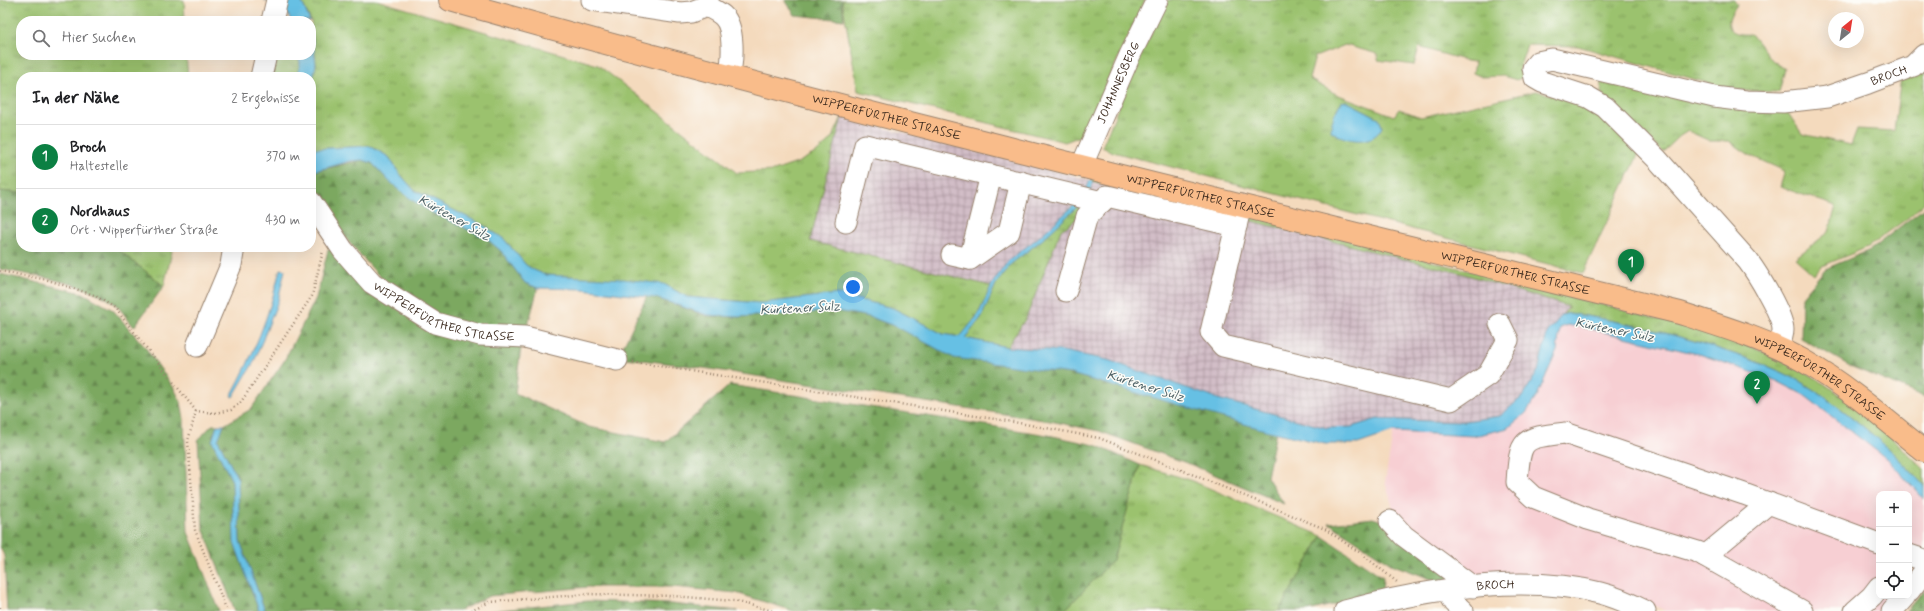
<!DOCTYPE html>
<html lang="de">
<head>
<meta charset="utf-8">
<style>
  body { margin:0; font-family:Mynerve,sans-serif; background:#f2f2f2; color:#202124 }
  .controls { position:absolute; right:12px; bottom:12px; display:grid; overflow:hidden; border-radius:8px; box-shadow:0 4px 16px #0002 }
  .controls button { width:36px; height:36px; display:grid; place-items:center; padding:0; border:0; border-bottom:1px solid #e0e0e0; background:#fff; color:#202124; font:20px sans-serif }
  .compass { position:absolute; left:1828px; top:12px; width:36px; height:36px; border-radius:50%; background:#fff; box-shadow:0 4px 16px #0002; rotate:30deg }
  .you { position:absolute; left:853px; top:287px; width:14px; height:14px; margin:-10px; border:3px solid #fff; border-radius:50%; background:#1a73e8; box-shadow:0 0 0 6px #1a73e833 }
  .badge { display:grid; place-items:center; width:26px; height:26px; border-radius:50%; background:#0b8043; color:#fff; font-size:13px; font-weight:700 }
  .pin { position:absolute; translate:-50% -33px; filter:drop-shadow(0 1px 2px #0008) }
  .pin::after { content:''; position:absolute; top:21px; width:14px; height:12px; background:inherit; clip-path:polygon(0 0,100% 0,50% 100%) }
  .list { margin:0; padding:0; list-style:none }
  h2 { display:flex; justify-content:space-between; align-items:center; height:52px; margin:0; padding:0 16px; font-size:17px }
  h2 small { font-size:13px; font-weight:400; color:#757577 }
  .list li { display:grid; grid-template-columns:26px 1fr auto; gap:12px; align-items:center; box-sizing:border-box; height:64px; padding:0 16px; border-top:1px solid #e0e0e0 }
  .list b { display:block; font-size:15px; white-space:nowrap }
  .list p { margin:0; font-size:13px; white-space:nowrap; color:#757577 }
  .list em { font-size:13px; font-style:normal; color:#757577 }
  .icon { flex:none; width:22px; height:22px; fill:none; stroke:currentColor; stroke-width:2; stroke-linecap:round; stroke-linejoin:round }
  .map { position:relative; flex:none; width:1924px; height:611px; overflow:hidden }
  .search { position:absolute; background:#fff; box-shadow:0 4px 16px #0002; left:16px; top:16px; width:300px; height:44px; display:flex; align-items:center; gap:10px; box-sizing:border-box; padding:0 14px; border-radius:16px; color:#757577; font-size:15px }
  .panel { position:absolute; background:#fff; box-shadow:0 4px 16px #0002; left:16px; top:72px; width:300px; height:180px; border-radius:16px }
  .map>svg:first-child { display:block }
  .built { fill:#f7cfd3 }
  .industrial { fill:url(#industrial-grid) }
  .grass { fill:url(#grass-tufts); stroke:#6b7646; fill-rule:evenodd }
  .forest { fill:url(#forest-firs); stroke:#5c6940 }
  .water { fill:#66c0e4; stroke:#507581 }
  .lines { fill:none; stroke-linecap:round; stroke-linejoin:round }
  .minor-casing { stroke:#98826e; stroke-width:23 }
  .major-casing { stroke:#98826e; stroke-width:24 }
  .path { stroke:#98826e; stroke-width:2.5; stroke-dasharray:1 3; stroke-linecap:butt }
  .minor { stroke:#fff; stroke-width:21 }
  .major { stroke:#f9bc8a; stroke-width:22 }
  .labels { text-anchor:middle; stroke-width:3; stroke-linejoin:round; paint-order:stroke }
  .street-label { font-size:12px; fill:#3b2a1e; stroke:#fdfcf7 }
  .water-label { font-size:13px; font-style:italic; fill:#4a5e63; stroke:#fdfcf7 }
</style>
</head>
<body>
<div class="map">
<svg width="1924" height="611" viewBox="0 0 1924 611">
  <defs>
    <pattern id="industrial-grid" width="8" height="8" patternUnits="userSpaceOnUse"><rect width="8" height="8" fill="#d2bdc7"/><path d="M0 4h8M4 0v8" fill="none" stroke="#ac9aa1"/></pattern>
    <pattern id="grass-tufts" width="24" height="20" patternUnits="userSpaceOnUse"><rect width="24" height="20" fill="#9bc26e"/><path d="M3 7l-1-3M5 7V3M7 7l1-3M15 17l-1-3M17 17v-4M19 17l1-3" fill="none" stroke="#809e5a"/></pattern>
    <pattern id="forest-firs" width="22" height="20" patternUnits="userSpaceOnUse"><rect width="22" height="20" fill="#7ca861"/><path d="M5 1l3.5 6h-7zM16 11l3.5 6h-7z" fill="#67894f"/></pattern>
  </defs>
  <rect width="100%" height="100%" fill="#fdfcf7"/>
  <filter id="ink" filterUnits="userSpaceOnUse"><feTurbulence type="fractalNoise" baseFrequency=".025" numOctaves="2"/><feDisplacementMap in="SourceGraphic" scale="8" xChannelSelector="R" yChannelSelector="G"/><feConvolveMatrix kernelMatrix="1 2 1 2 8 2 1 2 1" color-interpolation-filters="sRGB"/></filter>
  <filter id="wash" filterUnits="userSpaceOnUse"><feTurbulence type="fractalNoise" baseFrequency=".012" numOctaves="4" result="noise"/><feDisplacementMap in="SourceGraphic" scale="16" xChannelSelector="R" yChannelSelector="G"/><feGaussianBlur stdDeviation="0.9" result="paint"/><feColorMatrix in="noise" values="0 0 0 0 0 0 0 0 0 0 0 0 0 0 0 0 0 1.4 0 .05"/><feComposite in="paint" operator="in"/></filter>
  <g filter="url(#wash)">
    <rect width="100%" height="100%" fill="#f4dabd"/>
    <path class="built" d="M1568,325L1645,340L1702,355L1777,381L1804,395L1887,459L1924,499V554L1909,575V494H1879V596H1891L1877,611H1666L1638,598L1474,580L1398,524L1385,482L1393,432L1474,436L1508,428L1526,413L1537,396L1557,351L1560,329Z"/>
    <path class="industrial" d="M842,117L1464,274L1569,307L1547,333L1538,371L1522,397L1500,416L1458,422L1377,419L1351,427L1327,428L1218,399L1108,360L1063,351L1007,347L1026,318L1061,230L1074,221L1077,201L993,282L991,286L809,241Z"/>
    <path class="grass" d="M0,0H184L185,21H21V55H186L188,77H21V193L0,191Z
      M301,0H376L598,65L737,173L774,171L797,163L817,152L832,139L842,117L810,241L991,286C983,306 975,322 960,337L943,334L893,308L837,294L761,303L687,297L664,284L546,275L534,270L526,265L504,239L483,225L414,190L399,173L389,157L370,146L311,149V89L316,64L311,21Z
      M842,0H1145L1083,135L1065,142L858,91Z
      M1168,0H1734L1737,5C1723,23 1726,36 1751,34L1772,60L1785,69L1779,92L1747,91L1718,86L1578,46L1527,45L1519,69L1524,76L1517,80L1503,76L1482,77L1473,73L1475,62L1467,61L1419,47L1414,65L1378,60V54L1345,45L1315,57L1309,79L1336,94L1394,116L1399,109L1421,117L1536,91L1579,102L1616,126L1639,153L1583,273L1113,152L1102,147L1138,60ZM1346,101L1379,118L1382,127L1336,110L1341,102Z
      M270,55H298L300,63L297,77H265Z
      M1924,68V203L1909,217L1868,247L1822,266L1814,275L1795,258L1829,232L1836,206L1780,187L1785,171L1751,156L1729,141H1710L1688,131L1680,136L1663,152L1601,93L1603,75L1784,107L1802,134L1851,145L1857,129L1894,131L1901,77Z
      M1093,175L1721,335C1746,346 1781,357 1804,371C1848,397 1888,433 1924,469V486C1895,452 1847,410 1809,387C1786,372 1760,363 1734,354C1680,335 1625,322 1569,313L1562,315L1569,307L1464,274L1091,181Z
      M1082,202L1090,204L1074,221L1061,230L1026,318L1007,347L965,338L981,318L996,284L1011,264L1043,239Z
      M115,247H173L164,286Z
      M1140,465L1190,480L1322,536L1279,611H1064L1113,559Z"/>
    <path class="forest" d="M785,0H842L844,20L795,15Z
      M362,160L372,163L389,181L431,212L486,238L501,251L525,283L538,288L526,333L481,327L440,315L379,276L346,239L311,191V172Z
      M0,191L21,193V247H115L164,286L134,327C128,320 123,312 117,306C92,283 33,276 0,269Z
      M1924,208V397L1850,366L1801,338L1802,297L1825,269L1870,250Z
      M335,248L434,328L522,340L515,393L589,427L665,442L730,385L1048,435L1095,445L1140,465L1113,560L1064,611H794L736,593L673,587H588L489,596L459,611H265L240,541L238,479L218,440L224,425L251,409L284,361L316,298L328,250Z
      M0,274L83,293L113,310L145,347L174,388L181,402L184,419L188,532L219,611H7L4,556L0,546Z
      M647,296L656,298L707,316L738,317L837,311L870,317L897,327L1019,366L1071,374L1276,432L1267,477L1284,504L1192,465L1099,431L1050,421L690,366L618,357Z
      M212,425H217L212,441L232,481L234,542L259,611H235L203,528L198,440Z
      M1373,518L1382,521L1459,581L1439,582L1391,564L1329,523Z
      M1322,536L1383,577L1382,593L1308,611H1279Z
      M1924,590V611H1906Z
      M588,601L672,604L738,611H490Z"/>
    <path class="water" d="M264,0H301L310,21H291C286,7 277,5 264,0Z
      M311,26L316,64L311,89V77H297L300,63L298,55H311Z
      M1346,101L1379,118L1382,127C1374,146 1346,142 1331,131C1331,120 1336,111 1341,102Z
      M370,146L389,157L399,173L414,190L483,225L504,239L526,265L534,270L546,275L624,279L664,284L687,297L761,303L837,294L893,308L943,334L960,337L978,315L993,282L1008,261L1040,236L1073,206L1086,190L1090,180L1093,181L1090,191L1075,209L1043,239L1011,264L996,284L981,318L965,338L1007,347L1063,351L1108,360L1218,399L1327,428L1351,427L1377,419L1458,422L1500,416L1522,397L1538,371L1547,333L1562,315L1569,313C1625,322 1680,335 1734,354C1760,363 1786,372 1809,387C1847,410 1895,452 1924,486V499L1887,459L1804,395L1777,381L1702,355L1578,326L1568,325L1560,328L1557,351L1537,396L1526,413L1508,428L1474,436L1393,432L1358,444H1325L1265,430L1071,374L954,358L897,327L870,317L837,311L738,317L707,315L656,298L582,289L538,288L525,283L501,251L486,238L431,212L412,200L389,181L372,163L362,160L351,161L311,172V149Z
      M280,269L285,270L278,301L254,362L233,397L231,396C253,356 270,314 280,269Z
      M217,425H224L218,440L238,479L240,541L265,611H259L234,542L232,481L212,441Z"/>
  </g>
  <g filter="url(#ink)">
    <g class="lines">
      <g class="minor-casing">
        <g id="minor">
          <path d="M592,0L680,13L691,12L707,6"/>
          <path d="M708,0L707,6C712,9 719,12 723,16C735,27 733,61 729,76"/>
          <path d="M272,21L277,0"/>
          <path d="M261,77L266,55"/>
          <path id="s1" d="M1082,165L1130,55L1157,0"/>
          <path id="s2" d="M311,202L343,250L372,283L435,323L480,335L525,337L617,360"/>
          <path d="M1241,205L1211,332L1223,346L1451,400L1488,375L1508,340L1500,324"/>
          <path d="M846,222L865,145L1102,202"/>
          <path d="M952,255L970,259L991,175"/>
          <path d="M970,259L1009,232L1021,182"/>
          <path d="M1066,291L1087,216L1107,196L1236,226"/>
          <path d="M197,346L231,265L234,247"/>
          <path id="s3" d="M1778,348C1780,343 1783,336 1783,330C1783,315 1757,273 1748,261L1657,159L1605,107L1588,97L1542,82L1535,78L1533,68L1538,62L1552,59L1714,97L1746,101L1783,102L1827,97L1868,83L1913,66L1924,55"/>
          <path d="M1390,521L1404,536L1473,587"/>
          <path d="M1909,555L1924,560"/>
          <path d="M1705,556L1769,503"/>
          <path d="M1446,590L1454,603L1463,611"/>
          <path d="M1909,591L1924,572"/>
          <path id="s4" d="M1345,611C1423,590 1520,573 1600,593C1616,597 1631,604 1645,611"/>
          <path d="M1802,611L1698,552L1588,519L1533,497L1517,482C1520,438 1522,438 1565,433L1744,494L1879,544"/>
          <path d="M1855,611L1872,596L1879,587"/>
          <path d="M1892,611L1905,596"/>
        </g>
      </g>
      <g class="major-casing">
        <g id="major">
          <path id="s5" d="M450,0C857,115 1269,212 1680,313C1721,326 1764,339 1802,360C1846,385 1885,419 1924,451"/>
        </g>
      </g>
      <path class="path" d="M0,271L48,280L94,295L115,308L196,411L214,413L231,410L241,402L312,296L323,251
        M633,362L1014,422L1099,438L1189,473L1325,529L1362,554L1397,582
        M196,411L188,441L195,530L227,611
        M0,607V611
        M471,611L490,602L588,594L673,596L734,601L773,611"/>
      <use href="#minor" class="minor"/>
      <use href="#major" class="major"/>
    </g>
  </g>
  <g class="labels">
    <g class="street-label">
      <text dy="4" stroke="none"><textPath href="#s3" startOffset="761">BROCH</textPath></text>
      <text dy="4" stroke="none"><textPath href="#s1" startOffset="90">JOHANNESBERG</textPath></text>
      <text dy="4" stroke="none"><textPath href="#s5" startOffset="452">WIPPERFÜRTHER STRASSE</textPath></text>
      <text dy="4" stroke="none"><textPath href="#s5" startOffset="776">WIPPERFÜRTHER STRASSE</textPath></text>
      <text dy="4" stroke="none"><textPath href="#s5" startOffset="1100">WIPPERFÜRTHER STRASSE</textPath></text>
      <text dy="4" stroke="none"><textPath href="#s2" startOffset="181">WIPPERFÜRTHER STRASSE</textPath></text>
      <text dy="4" stroke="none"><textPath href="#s5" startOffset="1424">WIPPERFÜRTHER STRASSE</textPath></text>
      <text dy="4" stroke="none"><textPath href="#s4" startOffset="153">BROCH</textPath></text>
    </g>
    <g class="water-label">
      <text transform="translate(455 217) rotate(29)" y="5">Kürtener Sülz</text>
      <text transform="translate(800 307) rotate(-3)" y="5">Kürtener Sülz</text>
      <text transform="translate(1615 329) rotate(11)" y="5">Kürtener Sülz</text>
      <text transform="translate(1146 385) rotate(17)" y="5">Kürtener Sülz</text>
    </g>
  </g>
</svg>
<div class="controls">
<button>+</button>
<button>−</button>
<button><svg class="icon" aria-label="locate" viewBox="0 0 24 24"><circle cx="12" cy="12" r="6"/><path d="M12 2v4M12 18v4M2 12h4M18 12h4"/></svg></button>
</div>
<svg class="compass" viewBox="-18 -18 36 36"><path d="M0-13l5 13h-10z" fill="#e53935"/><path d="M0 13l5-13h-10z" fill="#757577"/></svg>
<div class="you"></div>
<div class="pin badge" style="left:1631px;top:282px">1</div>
<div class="pin badge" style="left:1757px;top:404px">2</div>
<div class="search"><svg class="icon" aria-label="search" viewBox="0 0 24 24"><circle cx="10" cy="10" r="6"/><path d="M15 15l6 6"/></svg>Hier suchen</div>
<section class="panel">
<h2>In der Nähe<small>2 Ergebnisse</small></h2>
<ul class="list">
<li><span class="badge">1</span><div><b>Broch</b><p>Haltestelle</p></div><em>370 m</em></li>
<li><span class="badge">2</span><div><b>Nordhaus</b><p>Ort · Wipperfürther Straße</p></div><em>430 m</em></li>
</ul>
</section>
</div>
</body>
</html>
